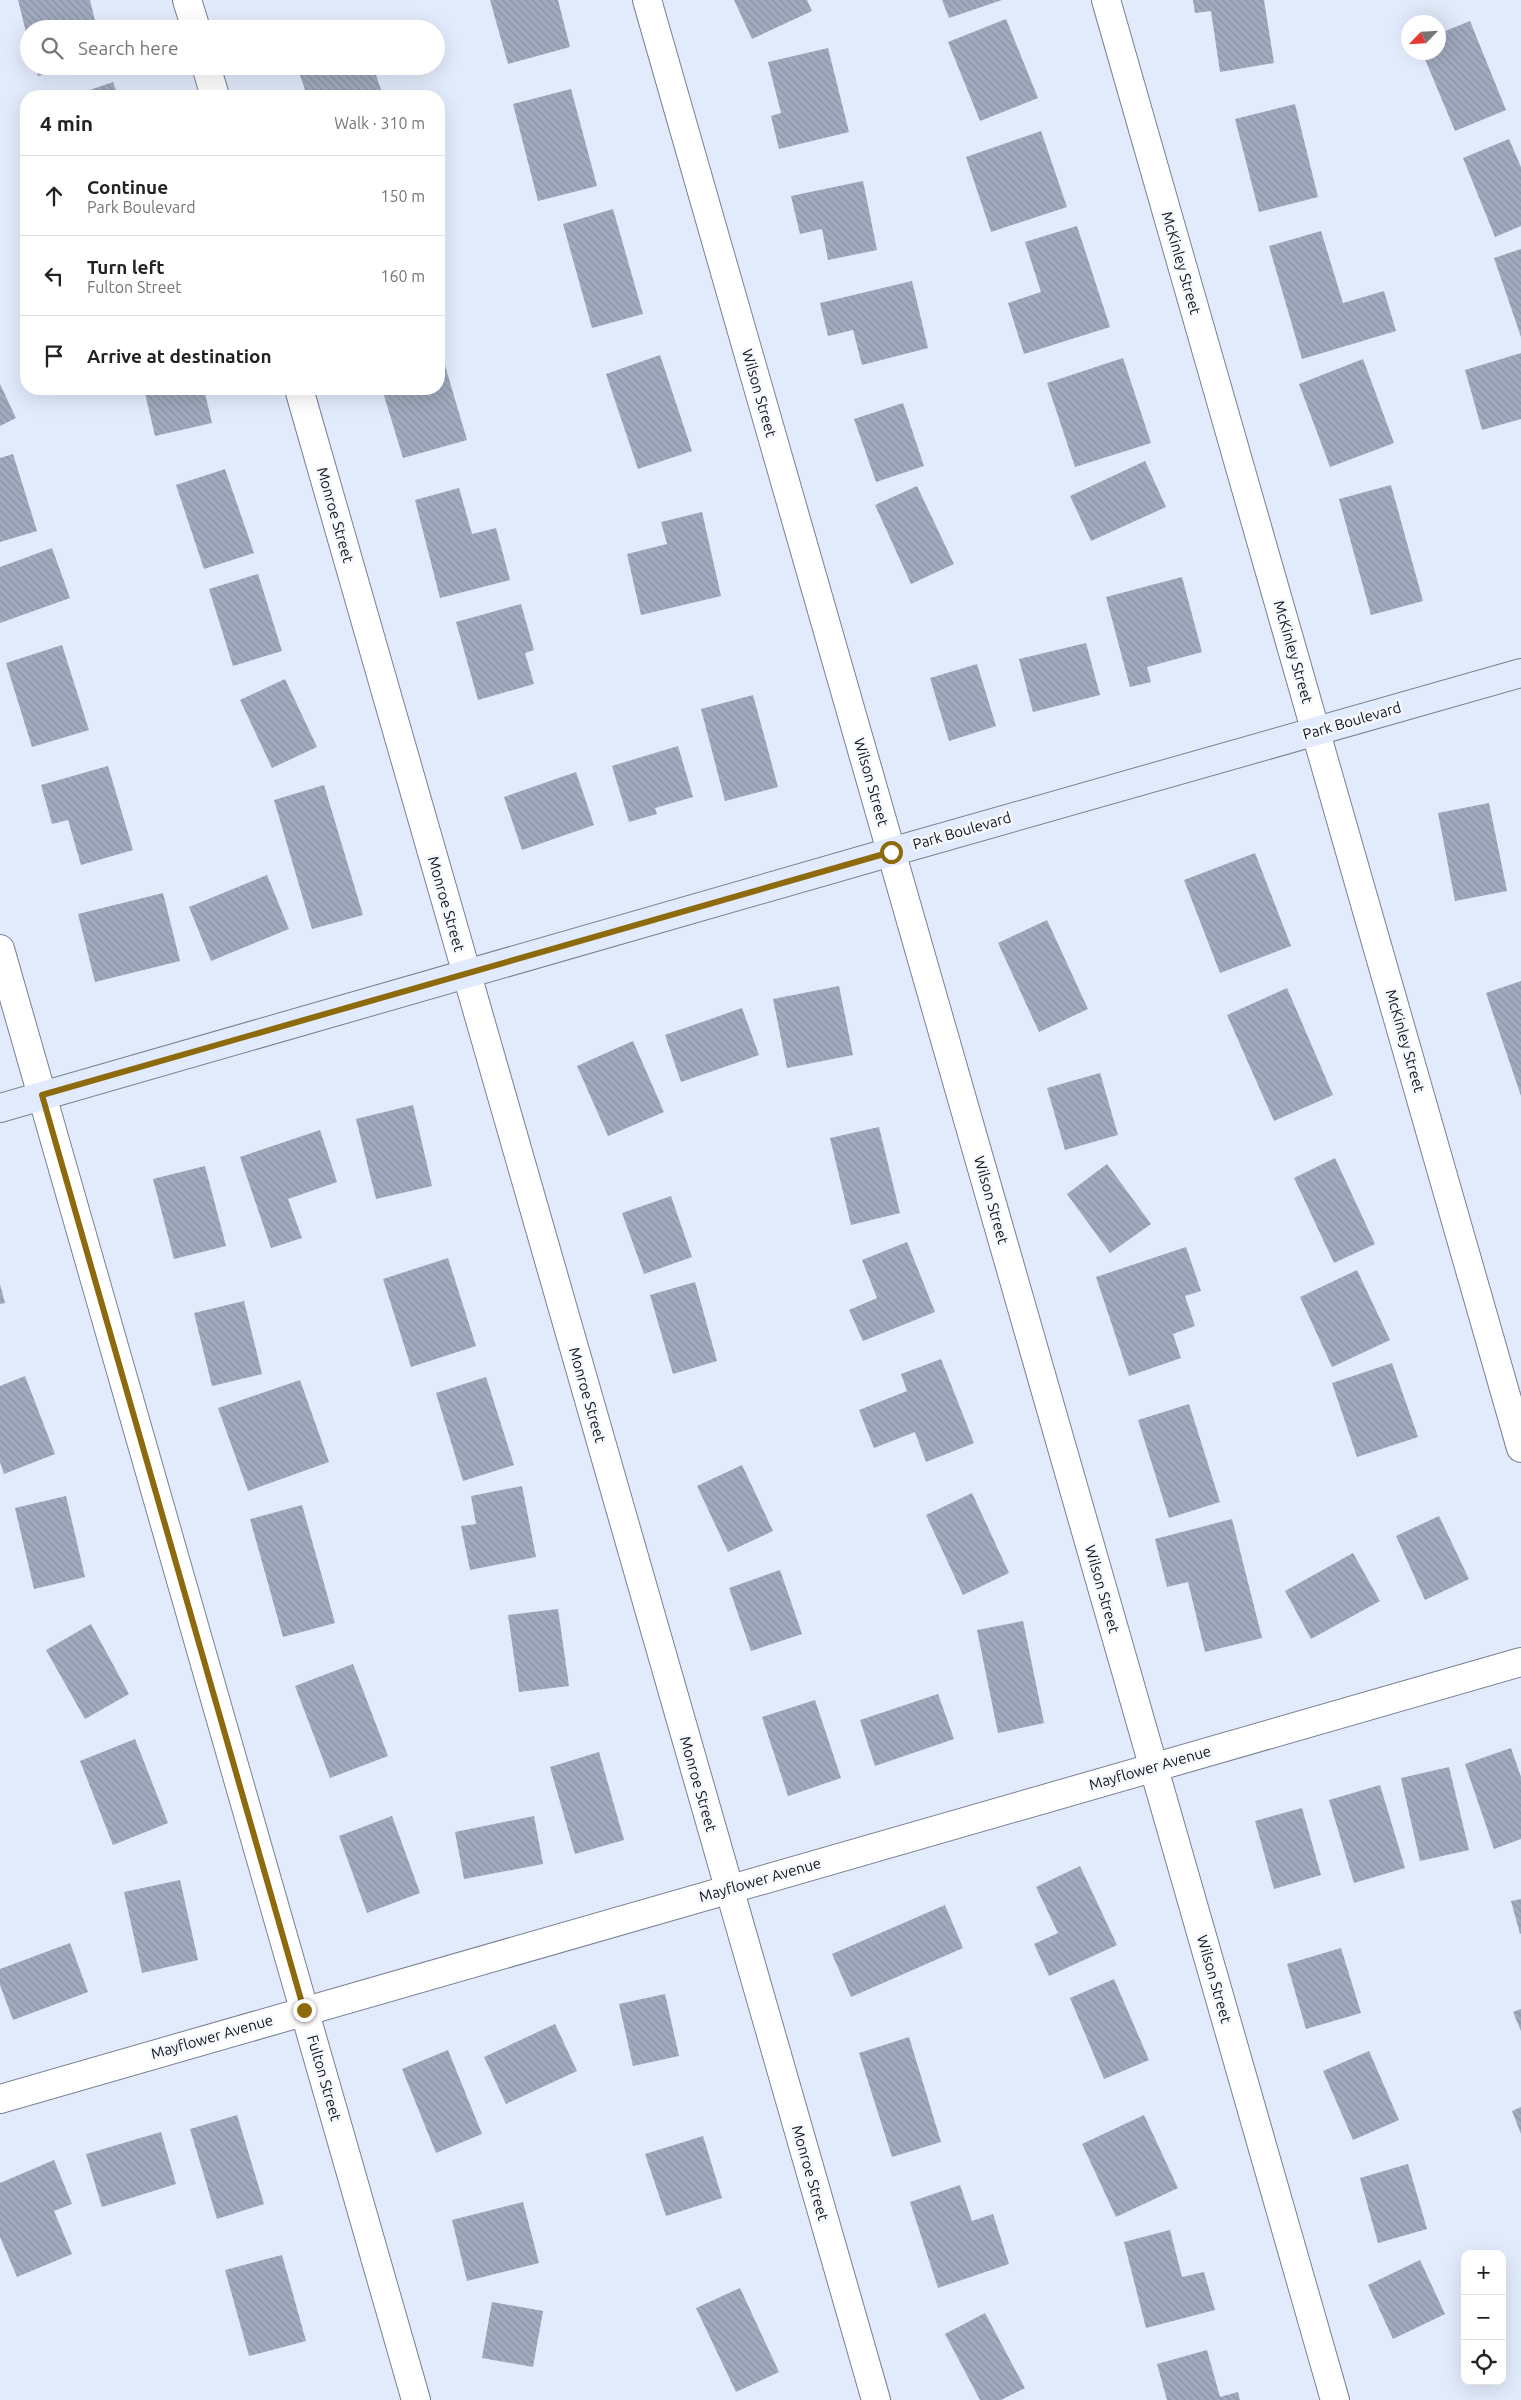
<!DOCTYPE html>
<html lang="en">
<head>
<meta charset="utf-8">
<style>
  body { margin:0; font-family:Ubuntu,sans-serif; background:#f6f6f6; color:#222 }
  .controls { position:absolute; right:15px; bottom:15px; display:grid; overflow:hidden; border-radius:10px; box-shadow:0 5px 20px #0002 }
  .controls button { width:45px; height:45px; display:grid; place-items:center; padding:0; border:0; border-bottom:1px solid #e0e0e0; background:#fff; color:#222; font:25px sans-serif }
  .compass { position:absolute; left:1401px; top:15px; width:45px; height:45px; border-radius:50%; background:#fff; box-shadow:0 5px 20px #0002; rotate:245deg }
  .stop { position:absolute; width:15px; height:15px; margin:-11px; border:4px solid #8d6a0c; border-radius:50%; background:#fff }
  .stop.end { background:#8d6a0c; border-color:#fff; box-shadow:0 1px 5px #0008 }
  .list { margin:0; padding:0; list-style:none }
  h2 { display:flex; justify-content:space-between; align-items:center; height:65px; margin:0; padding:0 20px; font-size:21px }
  h2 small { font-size:16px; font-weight:400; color:#767676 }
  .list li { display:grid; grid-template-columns:32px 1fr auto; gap:15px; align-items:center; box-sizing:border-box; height:80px; padding:0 20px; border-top:1px solid #e0e0e0 }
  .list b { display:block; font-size:19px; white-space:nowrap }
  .list p { margin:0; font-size:16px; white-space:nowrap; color:#767676 }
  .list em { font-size:16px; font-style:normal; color:#767676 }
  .icon { flex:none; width:28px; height:28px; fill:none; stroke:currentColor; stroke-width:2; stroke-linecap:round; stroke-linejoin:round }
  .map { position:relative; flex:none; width:1521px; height:2400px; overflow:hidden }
  .search { position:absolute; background:#fff; box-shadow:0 5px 20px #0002; left:20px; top:20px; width:425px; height:55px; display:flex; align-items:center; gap:12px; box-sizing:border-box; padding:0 18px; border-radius:28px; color:#767676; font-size:19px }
  .panel { position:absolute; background:#fff; box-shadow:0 5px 20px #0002; left:20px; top:90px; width:425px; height:305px; border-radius:20px }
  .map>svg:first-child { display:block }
  .building { fill:url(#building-back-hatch) }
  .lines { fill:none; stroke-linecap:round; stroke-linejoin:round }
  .street-casing { stroke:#778193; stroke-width:30 }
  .secondary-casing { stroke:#778193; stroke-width:30 }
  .street { stroke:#fff; stroke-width:28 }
  .secondary { stroke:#e2ebfe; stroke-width:28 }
  .route { stroke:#8d6a0c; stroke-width:6 }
  .labels { text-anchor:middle; stroke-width:5; stroke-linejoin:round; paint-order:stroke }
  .street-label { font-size:15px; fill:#11141b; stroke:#f5f8fc }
</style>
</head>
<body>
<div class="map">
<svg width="1521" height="2400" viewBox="0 0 1521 2400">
  <defs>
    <pattern id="building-back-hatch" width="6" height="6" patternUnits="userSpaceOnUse" patternTransform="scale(1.25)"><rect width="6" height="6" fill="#a1abbf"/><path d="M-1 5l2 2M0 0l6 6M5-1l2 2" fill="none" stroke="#8a92a4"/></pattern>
  </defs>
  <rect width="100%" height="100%" fill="#e2ebfb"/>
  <path class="building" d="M18,0H90L97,29H29L28,40Z
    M490,0H558L570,47L508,64Z
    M734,0H807L812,11L752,39Z
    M942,0H1002L949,18Z
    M1193,0H1264L1274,63L1220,72L1211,11L1195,13Z
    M1006,19L1038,98L980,121L948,42Z
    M1470,21L1506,110L1455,131L1422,52H1438V34Z
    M828,48L849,132L779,149L771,116L781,113L768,62Z
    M35,66H74V67L38,76Z
    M297,66H373L383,96H307Z
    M113,82L118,96H72Z
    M571,89L597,186L538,201L513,104Z
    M1295,104L1318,197L1259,212L1235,119Z
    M1041,131L1067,207L991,232L966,157Z
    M1509,139L1521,167V226L1495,237L1463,158Z
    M863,181L877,250L828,260L822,229L800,234L791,196Z
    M613,209L643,314L592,328L563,224Z
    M1077,226L1110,327L1024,354L1008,303L1041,292L1025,242Z
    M1321,231L1343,303L1384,291L1396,331L1302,359L1269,246Z
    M1521,249V337L1494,258Z
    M912,281L928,348L862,365L853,330L828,336L820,303Z
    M439,345L467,440L403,458L382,389H439Z
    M1521,353V419L1482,430L1465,370Z
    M660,355L692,451L638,469L606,374Z
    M1123,358L1151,443L1075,467L1047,383Z
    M1363,359L1394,443L1330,467L1299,384Z
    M0,384L16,418L0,426Z
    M144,389H204L212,423L155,436Z
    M903,403L924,466L876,482L854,419Z
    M13,454L37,531L0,542V458Z
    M1145,461L1166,507L1091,541L1070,496Z
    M225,469L254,553L204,569L176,485Z
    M1391,485L1423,601L1371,615L1339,499Z
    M917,486L954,564L911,584L875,505Z
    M459,488L472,534L496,528L510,580L440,598L415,500Z
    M702,512L721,596L641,615L627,554L667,544L661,522Z
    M52,548L70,598L0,623V567Z
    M258,574L282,651L233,666L209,589Z
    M1182,577L1202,652L1147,667L1151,682L1130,687L1106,597Z
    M521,604L534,650L525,653L534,684L478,700L456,622Z
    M1086,643L1100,695L1033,712L1019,659Z
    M62,645L89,730L32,747L6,663Z
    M977,664L996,726L949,741L930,678Z
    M285,679L317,747L272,768L240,700Z
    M753,695L778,787L725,801L701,709Z
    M678,746L693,797L655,808L657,814L629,822L612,766Z
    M108,766L133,850L81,865L68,820L52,824L41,785Z
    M576,772L594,825L522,850L504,797Z
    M324,785L363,915L312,929L274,800Z
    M1489,803L1507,891L1455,901L1438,813Z
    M1255,853L1291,946L1220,973L1184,880Z
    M267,875L289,929L211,961L189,907Z
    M163,893L180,961L95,982L78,914Z
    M1047,920L1088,1009L1039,1032L998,943Z
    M1521,981V1096L1486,993Z
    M839,986L853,1055L787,1068L773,999Z
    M1287,988L1333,1095L1274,1121L1227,1015Z
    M742,1008L759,1055L681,1082L665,1035Z
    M633,1041L664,1112L608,1136L577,1066Z
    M1100,1073L1118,1135L1065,1150L1047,1088Z
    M413,1105L432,1186L376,1199L356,1119Z
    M879,1127L900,1213L851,1225L830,1138Z
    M320,1130L337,1182L288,1199L302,1238L271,1248L240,1157Z
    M1335,1158L1375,1244L1334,1263L1294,1178Z
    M1107,1164L1151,1224L1110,1253L1067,1194Z
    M205,1166L226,1246L174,1259L153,1179Z
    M671,1196L692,1257L644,1274L622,1213Z
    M907,1242L935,1312L863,1341L849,1310L877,1298L862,1260Z
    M1186,1247L1201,1291L1185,1296L1195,1326L1173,1334L1181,1358L1129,1376L1096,1277Z
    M448,1258L476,1346L411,1367L383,1279Z
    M1357,1270L1390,1340L1332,1367L1300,1297Z
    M695,1282L717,1361L673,1374L650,1295Z
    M0,1284L5,1303L0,1304Z
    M244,1301L262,1374L212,1386L194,1313Z
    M941,1359L974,1443L926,1462L915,1432L874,1448L859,1410L907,1391L901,1374Z
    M1392,1363L1418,1437L1357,1457L1332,1383Z
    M25,1376L55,1454L4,1474L0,1462V1386Z
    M486,1377L514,1465L463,1481L436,1393Z
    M300,1380L329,1462L248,1491L218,1408Z
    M1189,1404L1220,1502L1169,1518L1138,1420Z
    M742,1465L773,1531L728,1552L697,1486Z
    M522,1486L536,1557L470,1570L461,1526L476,1524L471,1496Z
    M972,1493L1009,1573L963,1595L926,1515Z
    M66,1496L85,1577L34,1589L15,1508Z
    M302,1505L335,1623L283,1637L250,1519Z
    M1439,1516L1469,1579L1425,1600L1396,1536Z
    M1232,1519L1262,1638L1205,1652L1188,1582L1167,1587L1155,1539Z
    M1353,1553L1380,1601L1311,1639L1285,1591Z
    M780,1570L802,1634L751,1651L729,1588Z
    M558,1609L569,1686L519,1692L508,1615Z
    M1023,1621L1044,1723L998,1733L977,1630Z
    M91,1624L129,1694L85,1719L46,1650Z
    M353,1664L388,1756L330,1778L295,1686Z
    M938,1694L954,1739L875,1766L860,1720Z
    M815,1700L841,1778L788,1796L762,1717Z
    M135,1739L168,1823L113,1845L80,1761Z
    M1511,1748L1521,1777V1839L1494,1849L1465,1764Z
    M599,1752L624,1840L575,1854L550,1767Z
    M1449,1767L1469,1850L1420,1861L1401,1778Z
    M1380,1785L1405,1868L1354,1883L1329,1800Z
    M1302,1808L1321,1875L1274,1889L1255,1821Z
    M392,1816L420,1893L367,1913L339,1836Z
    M534,1816L543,1864L464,1879L455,1832Z
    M1080,1866L1117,1945L1049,1976L1034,1944L1058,1933L1036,1887Z
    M180,1880L198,1960L142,1973L124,1892Z
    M1521,1899V1933L1520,1934L1511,1901Z
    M945,1905L963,1948L851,1997L832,1954Z
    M70,1943L88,1992L13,2020L0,1985V1969Z
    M1341,1948L1361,2013L1306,2029L1287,1964Z
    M1114,1979L1149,2060L1104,2079L1070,1998Z
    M665,1994L679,2056L633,2066L619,2004Z
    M1521,2009V2031L1513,2012Z
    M555,2024L577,2071L506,2104L484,2057Z
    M909,2037L941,2142L892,2157L859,2053Z
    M448,2050L482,2134L436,2153L402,2069Z
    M1369,2051L1399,2120L1353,2140L1323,2071Z
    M1521,2107V2134L1512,2111Z
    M237,2115L264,2204L217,2219L190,2129Z
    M1144,2115L1178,2188L1116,2217L1082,2144Z
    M161,2132L176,2184L102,2207L86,2154Z
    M703,2136L722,2198L666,2216L645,2154Z
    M54,2160L72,2204L54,2211L72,2254L17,2277L0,2237V2183Z
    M1408,2164L1427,2229L1378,2243L1360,2178Z
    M960,2185L972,2221L993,2214L1009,2264L938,2288L910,2202Z
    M523,2202L539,2263L467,2281L452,2220Z
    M1170,2230L1182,2277L1204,2272L1215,2310L1146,2328L1124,2242Z
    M282,2255L306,2341L249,2356L225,2270Z
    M1420,2260L1445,2314L1393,2339L1368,2285Z
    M740,2288L779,2372L736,2392L696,2308Z
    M492,2302L543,2311L533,2367L482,2358Z
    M985,2313L1025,2388L1001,2400H980L945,2334Z
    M1207,2350L1220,2397L1238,2392L1240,2400H1167L1157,2364Z"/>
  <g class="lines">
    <g class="street-casing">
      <path id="street" d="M187,0L196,29
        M647,0L1335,2400
        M1106,0L1521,1448
        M206,66L215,96
        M299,389L876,2400
        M0,949L416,2400
        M0,2099L1521,1662"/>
    </g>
    <g class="secondary-casing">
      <path id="secondary" d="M0,1108L891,852L1521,673"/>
    </g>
    <use href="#street" class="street"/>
    <use href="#secondary" class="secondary"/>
  </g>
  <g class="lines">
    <path class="route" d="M304,2010L42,1095L891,852"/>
  </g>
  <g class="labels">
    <g class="street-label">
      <text transform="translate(1181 263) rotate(74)" y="5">McKinley Street</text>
      <text transform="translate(759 393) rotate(74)" y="5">Wilson Street</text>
      <text transform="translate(335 515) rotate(74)" y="5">Monroe Street</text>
      <text transform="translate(1293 652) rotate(74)" y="5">McKinley Street</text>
      <text transform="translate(1352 721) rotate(-16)" y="5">Park Boulevard</text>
      <text transform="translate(871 782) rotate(74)" y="5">Wilson Street</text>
      <text transform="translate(962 831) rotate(-16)" y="5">Park Boulevard</text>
      <text transform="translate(446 904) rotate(74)" y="5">Monroe Street</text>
      <text transform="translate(1405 1041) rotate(74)" y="5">McKinley Street</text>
      <text transform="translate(991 1200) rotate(74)" y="5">Wilson Street</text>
      <text transform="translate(587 1395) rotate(74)" y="5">Monroe Street</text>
      <text transform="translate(1102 1589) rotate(74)" y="5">Wilson Street</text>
      <text transform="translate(1150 1768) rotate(-16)" y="5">Mayflower Avenue</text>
      <text transform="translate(698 1784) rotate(74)" y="5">Monroe Street</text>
      <text transform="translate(760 1880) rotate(-16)" y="5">Mayflower Avenue</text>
      <text transform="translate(1214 1979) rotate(74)" y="5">Wilson Street</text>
      <text transform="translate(212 2037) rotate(-16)" y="5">Mayflower Avenue</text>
      <text transform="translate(324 2078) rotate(74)" y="5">Fulton Street</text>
      <text transform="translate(810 2173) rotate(74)" y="5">Monroe Street</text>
    </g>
  </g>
</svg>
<div class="controls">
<button>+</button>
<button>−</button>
<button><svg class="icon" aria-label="locate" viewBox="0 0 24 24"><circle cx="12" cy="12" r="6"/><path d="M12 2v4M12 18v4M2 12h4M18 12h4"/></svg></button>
</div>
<svg class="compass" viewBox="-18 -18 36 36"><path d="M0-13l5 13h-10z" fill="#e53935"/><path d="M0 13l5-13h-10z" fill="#767676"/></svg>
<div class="stop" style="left:891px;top:852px"></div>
<div class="stop end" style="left:304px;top:2010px"></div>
<div class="search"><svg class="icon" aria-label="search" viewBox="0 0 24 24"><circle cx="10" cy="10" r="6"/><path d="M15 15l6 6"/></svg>Search here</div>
<section class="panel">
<h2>4 min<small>Walk · 310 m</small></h2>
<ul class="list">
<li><svg class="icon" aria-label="ahead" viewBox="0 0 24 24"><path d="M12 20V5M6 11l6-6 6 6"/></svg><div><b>Continue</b><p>Park Boulevard</p></div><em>150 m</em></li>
<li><svg class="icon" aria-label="left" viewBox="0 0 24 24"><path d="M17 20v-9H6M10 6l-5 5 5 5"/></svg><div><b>Turn left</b><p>Fulton Street</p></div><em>160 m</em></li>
<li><svg class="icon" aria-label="arrive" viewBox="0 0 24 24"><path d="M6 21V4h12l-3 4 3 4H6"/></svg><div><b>Arrive at destination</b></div></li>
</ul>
</section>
</div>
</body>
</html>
